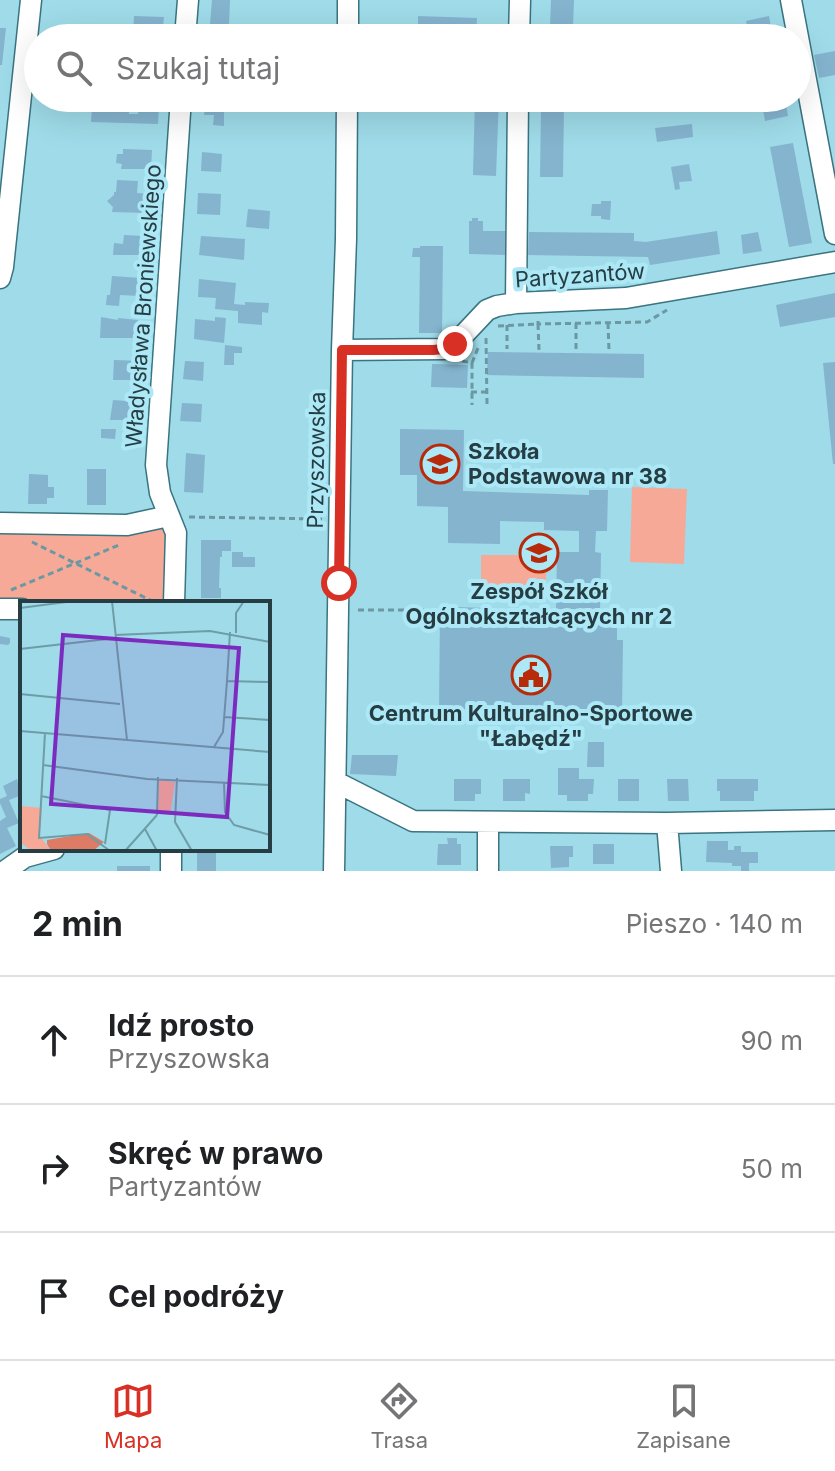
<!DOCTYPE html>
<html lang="pl">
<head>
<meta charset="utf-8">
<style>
  body { margin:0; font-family:Inter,sans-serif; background:#f2f2f2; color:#202124 }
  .stop { position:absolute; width:24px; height:24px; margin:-18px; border:6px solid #d93025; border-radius:50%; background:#fff }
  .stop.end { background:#d93025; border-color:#fff; box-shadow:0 2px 8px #0008 }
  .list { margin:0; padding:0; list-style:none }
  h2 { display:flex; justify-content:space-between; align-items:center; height:104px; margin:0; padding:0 32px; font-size:34px }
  h2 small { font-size:26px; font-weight:400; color:#757577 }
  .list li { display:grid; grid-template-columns:52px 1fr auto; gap:24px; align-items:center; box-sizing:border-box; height:128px; padding:0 32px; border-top:2px solid #e0e0e0 }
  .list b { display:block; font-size:30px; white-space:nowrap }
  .list p { margin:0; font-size:26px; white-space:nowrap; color:#757577 }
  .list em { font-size:26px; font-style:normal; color:#757577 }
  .icon { flex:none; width:44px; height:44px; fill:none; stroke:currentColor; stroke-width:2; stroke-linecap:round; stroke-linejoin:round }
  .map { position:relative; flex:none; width:835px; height:871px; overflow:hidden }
  .search { position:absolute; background:#fff; box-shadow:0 8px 32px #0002; left:24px; right:24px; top:24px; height:88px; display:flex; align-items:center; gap:20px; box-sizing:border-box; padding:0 28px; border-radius:44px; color:#757577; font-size:30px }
  .sheet { height:488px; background:#fff }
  nav { display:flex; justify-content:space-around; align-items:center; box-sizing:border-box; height:112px; border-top:2px solid #e0e0e0; background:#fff; font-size:22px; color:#757577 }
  nav a { display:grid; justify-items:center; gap:4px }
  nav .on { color:#d93025 }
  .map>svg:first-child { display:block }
  .green { fill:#f7a997 }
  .building { fill:#85b4cf }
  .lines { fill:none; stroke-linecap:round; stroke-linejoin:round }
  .minor-casing { stroke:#3a7480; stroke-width:23 }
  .path { stroke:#6b98a3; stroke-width:3; stroke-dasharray:6 4; stroke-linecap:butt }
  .minor { stroke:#fff; stroke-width:20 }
  .route { stroke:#d93025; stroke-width:10 }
  .labels { text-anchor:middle; stroke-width:8; stroke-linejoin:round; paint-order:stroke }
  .street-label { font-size:22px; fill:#253d43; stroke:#ace8f6 }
  .poi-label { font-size:22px; font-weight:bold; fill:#253d43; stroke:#ace8f6 }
  .inset-road { fill:none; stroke:#6e9ca7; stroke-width:2 }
  .view { fill:#7b2cbf; fill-opacity:0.15; stroke:#7b2cbf; stroke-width:4 }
  .inset-edge { fill:none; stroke:#253d43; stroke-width:4 }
</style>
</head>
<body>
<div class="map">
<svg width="835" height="871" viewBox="0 0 835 871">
  <rect width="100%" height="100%" fill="#9fdbe9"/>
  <path class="green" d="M632,487L687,489L684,564L630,562Z
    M156,523L169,534L164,602L154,603L13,602L0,599V531Z
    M481,555H546V594H481Z"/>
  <path class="building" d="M212,0H230L229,25H231L230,34H219L220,24H210Z
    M551,0H574L573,27H550Z
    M134,16L164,17L162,36H133Z
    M418,16L477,18L476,38H418Z
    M769,16L773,38H750L746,21Z
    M0,28H6L2,65H0Z
    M835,51V75L819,78L814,55Z
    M206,98H224V126L213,125L214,115H204Z
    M475,98H499L496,176L473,175Z
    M549,98H572V107H564L563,177H540L541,107H548Z
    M649,98H677V100L650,104Z
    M761,98H785L788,116L765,121Z
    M139,105L159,106L158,124L91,122L92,107L129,110V114H138Z
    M692,124L693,137L657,142L655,128Z
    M793,143L812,243L789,247L770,147Z
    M123,149L152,150L151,169H121L122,164L116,163L117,154H123Z
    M202,152L222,154L221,172L201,171Z
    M689,164L692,181L679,182L680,189L675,190L671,167Z
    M117,180L138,181L137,193L149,194L148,213L112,212L113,207L107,201L114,195V192H116Z
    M198,193L221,194L220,215L197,214Z
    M601,201H611L610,220L601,219V216H591L592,204H601Z
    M248,209L270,211L269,229L246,227Z
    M472,218H478V221H483V231H507V255L469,254V221H472Z
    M717,231L720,254L650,265L648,257L528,255L529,232L634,233V241L646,242Z
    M758,232L762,251L743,254L741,235Z
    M124,235L144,236L143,255H113L114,243L123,244Z
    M201,236L245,239L244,260L199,255Z
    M420,246H443L442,333H419L420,257H412L413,248H420Z
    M112,276L141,278L140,296L120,295L119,306L106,305L107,295H110Z
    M199,279L236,283L234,304L245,305V302L269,303L268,313L262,312V325L238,323V311L215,309L216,298L198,297Z
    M835,293V317L780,327L776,305Z
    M101,317L118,320V318L138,320L137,338H100Z
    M215,317L226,318L224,343L194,339L195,319L215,321Z
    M225,345L242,347V353H234V365H224Z
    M488,352L644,354V378L487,375Z
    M114,360L143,361L142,380H113Z
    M185,361L204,362L203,381L183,379Z
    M835,362V464H833L823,363Z
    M432,364L468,365L467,388L431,387Z
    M113,400L140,402L139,420H110Z
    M182,403L202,404L201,422L180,421Z
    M101,429H116L115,439L101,438Z
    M400,429L464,430L463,491L589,495V490H608L607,531H596L595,552L601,553L600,609H590V615L617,616V640H623L622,712L439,709L440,613H455V607L487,608L486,614H488V608H494V614L583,615L584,609H556L557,552H579V531L544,530V522L500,521V544L448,543V507L417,506V475H400Z
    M186,453L205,455L203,493L184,492Z
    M87,469H106V505H87Z
    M29,474L48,475V487H54V498H47V504H28Z
    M201,540H231V551H222V557H220L219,588H221V598H201Z
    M232,552H243V557H255V567H232Z
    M0,636L10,638V643L8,645L0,644Z
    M588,742H604V767H587Z
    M352,755H398L396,776L350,774Z
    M558,768H579V779H594L593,794H588V801H567V795H558Z
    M17,779L22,795L9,800L19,823L7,828L16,846L0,854V821L6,817L0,803V799L7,796L3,786Z
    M454,779H481V794H475V801H454Z
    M503,779H530V794L525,793V801H503Z
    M618,779H639V801H618Z
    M667,779H688L689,801H668Z
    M717,779H758V791H754V801H720V791H717Z
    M447,838H457V844H461V865H437L438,844H448Z
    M707,841H728V850H734V846H741V852H758V863H749V871H741V866H732V863L706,862Z
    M593,844H614V864H593Z
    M550,846H573V857H569V867L551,868Z
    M197,849H216V871H197Z
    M117,866H150V871H117Z"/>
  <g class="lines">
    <g class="minor-casing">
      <path id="minor" d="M791,0L835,234
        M185,38L188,0
        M348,38V0
        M519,38L520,0
        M0,278L3,267L31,0
        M516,303L518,98
        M342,350L444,349L455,344L487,310L497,306L516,303L626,298L835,262
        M0,523L127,525L169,516
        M174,603L176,533L160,493L156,465L181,98
        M0,609H22
        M336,782L413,821L667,823L671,871
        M488,823V871
        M667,823L835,820
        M5,871L25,857L54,849
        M171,871V849
        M334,871L342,350L346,239L347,98"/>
    </g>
    <path class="path" d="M538,321V324L647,322L667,310
      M576,323V350
      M608,323L609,351
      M507,325V349
      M498,326L538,324L539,350
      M486,338L487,404
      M462,361L472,363V405
      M472,363L478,348
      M471,392H486
      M189,517L322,519
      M32,542L154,602
      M11,590L119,545
      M358,610H435V619H440"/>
    <use href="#minor" class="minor"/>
  </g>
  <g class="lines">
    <path class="route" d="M339,583L342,350H433L444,349L455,344"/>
  </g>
  <defs>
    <g id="school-ring" transform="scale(2)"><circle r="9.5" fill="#ace8f6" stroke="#b72b0b" stroke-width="1.5"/><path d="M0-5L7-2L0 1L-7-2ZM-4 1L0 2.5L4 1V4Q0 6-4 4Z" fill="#b72b0b"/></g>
    <g id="civic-ring" transform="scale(2)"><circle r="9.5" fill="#ace8f6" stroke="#b72b0b" stroke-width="1.5"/><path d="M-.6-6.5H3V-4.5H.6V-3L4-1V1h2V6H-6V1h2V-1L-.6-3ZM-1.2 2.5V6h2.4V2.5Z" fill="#b72b0b"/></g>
  </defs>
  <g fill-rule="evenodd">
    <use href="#school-ring" x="440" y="464"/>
    <use href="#school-ring" x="539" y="553"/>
    <use href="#civic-ring" x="531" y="675"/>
  </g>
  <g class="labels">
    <g class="street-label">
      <text transform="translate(580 275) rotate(-4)" y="8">Partyzantów</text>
      <text transform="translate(143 306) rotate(-86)" y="8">Władysława Broniewskiego</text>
      <text transform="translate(316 460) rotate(-89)" y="8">Przyszowska</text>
    </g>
    <g class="poi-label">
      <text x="468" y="459" text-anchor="start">Szkoła<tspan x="468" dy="25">Podstawowa nr 38</tspan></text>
      <text x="539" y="599">Zespół Szkół<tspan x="539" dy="25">Ogólnokształcących nr 2</tspan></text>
      <text x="531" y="721">Centrum Kulturalno-Sportowe<tspan x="531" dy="25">"Łabędź"</tspan></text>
    </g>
  </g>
  <g transform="translate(20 601)">
    <rect width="250" height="250" fill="#9fdbe9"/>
    <path d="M139,179L155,181L150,214L138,212ZM0,205L22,207L20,235L31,250H12L1,242Z" fill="#f7a997"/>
    <path d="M69,232L84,241L73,250H31L27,243V239Z" fill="#dd7b65"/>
    <path class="inset-road" d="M92,0L107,139M0,7L54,0M216,32V12L224,0M95,34L190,30L250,41M0,48L96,37M207,80L210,31M0,93L100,103M204,116L250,119M0,130L250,151M25,132L19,237L67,233L90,250M194,146L203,131L207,80L250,81M23,164L127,178L250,184M157,177L155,221L172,250M204,181L205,211L214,224L250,234M21,195L90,209L85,243M137,214L138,176M125,228L137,250M105,250L137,214"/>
    <path class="view" d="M43,34L219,47L207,216L31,203Z"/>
    <rect width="250" height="250" class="inset-edge"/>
  </g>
</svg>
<div class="stop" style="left:339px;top:583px"></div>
<div class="stop end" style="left:455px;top:344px"></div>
<div class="search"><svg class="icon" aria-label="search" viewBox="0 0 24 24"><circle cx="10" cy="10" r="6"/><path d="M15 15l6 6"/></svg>Szukaj tutaj</div>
</div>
<section class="sheet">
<h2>2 min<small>Pieszo · 140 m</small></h2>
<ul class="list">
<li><svg class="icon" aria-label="ahead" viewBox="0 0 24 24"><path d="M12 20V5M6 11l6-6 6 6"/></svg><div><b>Idź prosto</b><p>Przyszowska</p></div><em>90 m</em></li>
<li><svg class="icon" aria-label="right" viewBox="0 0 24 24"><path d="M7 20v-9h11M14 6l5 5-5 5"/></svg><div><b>Skręć w prawo</b><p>Partyzantów</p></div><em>50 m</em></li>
<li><svg class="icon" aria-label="arrive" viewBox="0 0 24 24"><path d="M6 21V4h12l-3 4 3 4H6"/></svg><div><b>Cel podróży</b></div></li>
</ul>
</section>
<nav>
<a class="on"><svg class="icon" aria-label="map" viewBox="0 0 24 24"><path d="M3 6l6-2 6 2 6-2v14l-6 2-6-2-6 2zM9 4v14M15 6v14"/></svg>Mapa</a>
<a><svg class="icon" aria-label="directions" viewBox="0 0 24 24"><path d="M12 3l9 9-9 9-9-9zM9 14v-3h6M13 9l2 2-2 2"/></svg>Trasa</a>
<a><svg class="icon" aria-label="saved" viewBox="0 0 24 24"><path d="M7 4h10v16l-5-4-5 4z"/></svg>Zapisane</a>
</nav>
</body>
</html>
